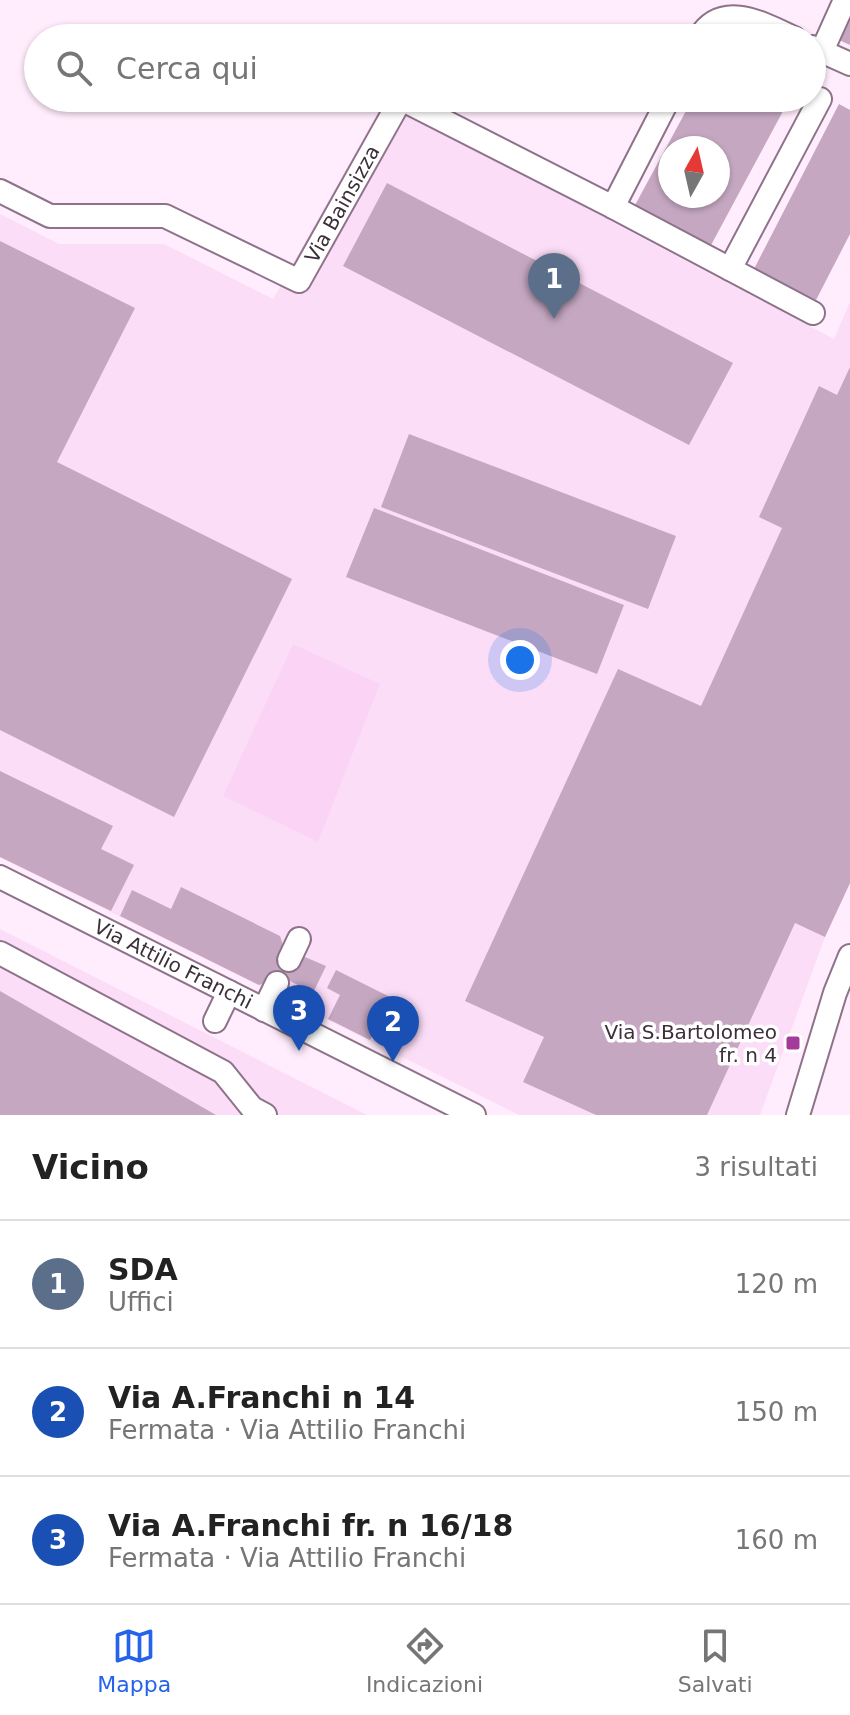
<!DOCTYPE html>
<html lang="it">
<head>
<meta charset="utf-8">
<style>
  body { margin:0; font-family:"DejaVu Sans",sans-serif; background:#f2f2f2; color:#222 }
  .compass { position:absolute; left:658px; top:136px; width:72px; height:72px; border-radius:50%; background:#fff; box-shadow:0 2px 6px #0004; rotate:8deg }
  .you { position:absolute; left:520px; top:660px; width:28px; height:28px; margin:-20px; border:6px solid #fff; border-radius:50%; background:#1a73e8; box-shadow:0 0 0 12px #1a73e833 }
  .badge { display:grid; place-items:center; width:52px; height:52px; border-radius:50%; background:#2563eb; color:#fff; font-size:26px; font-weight:700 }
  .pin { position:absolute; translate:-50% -66px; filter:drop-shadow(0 2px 4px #0008) }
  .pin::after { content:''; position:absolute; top:42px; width:28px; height:24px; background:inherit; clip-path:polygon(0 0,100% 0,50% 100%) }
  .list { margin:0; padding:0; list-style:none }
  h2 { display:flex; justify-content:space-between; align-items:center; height:104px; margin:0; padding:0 32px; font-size:34px }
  h2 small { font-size:26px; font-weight:400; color:#767676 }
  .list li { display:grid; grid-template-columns:52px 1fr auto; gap:24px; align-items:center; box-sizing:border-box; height:128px; padding:0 32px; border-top:2px solid #e0e0e0 }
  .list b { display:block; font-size:30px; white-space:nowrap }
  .list p { margin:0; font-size:26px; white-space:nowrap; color:#767676 }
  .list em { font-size:26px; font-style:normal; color:#767676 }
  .icon { flex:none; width:44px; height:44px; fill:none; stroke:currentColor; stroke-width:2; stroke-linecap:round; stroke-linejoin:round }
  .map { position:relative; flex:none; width:850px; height:1115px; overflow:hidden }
  .search { position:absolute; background:#fff; box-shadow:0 2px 6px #0004; left:24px; right:24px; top:24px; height:88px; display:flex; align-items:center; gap:20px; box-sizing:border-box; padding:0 28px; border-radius:44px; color:#767676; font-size:30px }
  .sheet { height:488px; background:#fff }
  nav { display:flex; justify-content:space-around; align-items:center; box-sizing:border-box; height:112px; border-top:2px solid #e0e0e0; background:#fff; font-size:22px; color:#767676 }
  nav a { display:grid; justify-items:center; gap:4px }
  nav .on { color:#2563eb }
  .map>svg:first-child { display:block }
  .built { fill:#fcddf7 }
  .green { fill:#fbd4f5 }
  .building { fill:#c5a7c1; fill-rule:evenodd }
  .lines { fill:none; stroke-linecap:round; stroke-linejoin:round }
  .minor-casing { stroke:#8e728a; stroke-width:26 }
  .minor { stroke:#fff; stroke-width:22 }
  .poi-dot { fill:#a43a9c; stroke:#fff; stroke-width:3 }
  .labels { text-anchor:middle; stroke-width:7; stroke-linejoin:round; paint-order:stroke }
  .street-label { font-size:20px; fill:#3c2f3a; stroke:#fff }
  .poi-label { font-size:20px; fill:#3c2f3a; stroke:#fff; text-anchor:end }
</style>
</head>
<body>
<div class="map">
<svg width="850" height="1115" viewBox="0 0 850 1115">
  <rect width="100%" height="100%" fill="#ffecfc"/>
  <path class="built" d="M386,98H419L603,193L610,221L834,339L850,302V883L825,937L760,1115H519L0,857V214L59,244H164L273,299Z
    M0,929L367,1115H0Z"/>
  <path class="green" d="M293,644L380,684L318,842L223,796Z"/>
  <path class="building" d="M850,16V45L839,40Z
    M693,98H790L710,247L634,207ZM670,148H718V196H670Z
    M839,104L850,110V234L816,300L754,269Z
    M387,183L733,363L689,445L343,266Z
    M0,241L135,308L57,462L292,579L174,817L0,730Z
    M850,367V883L825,937L795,923L707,1115H596L523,1082L544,1037L465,1001L618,669L701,706L782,528L759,517L819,386L837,395Z
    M409,434L676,536L648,609L381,507Z
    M374,508L624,605L597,674L346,577Z
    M0,771L113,826L101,849L134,865L111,911L0,857Z
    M181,887L280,936L284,948L326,966L313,993L288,980L284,987L266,982L259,985L120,916L132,890L171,909Z
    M336,970L392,998L370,1040L328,1019L340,995L327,988Z
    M0,991L216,1115H0Z"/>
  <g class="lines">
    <g class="minor-casing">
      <g id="minor">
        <path d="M699,38C722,0 762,23 794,38"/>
        <path d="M812,47L850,64"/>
        <path d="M822,51L845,0"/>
        <path id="s1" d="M0,191L50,216H165L299,281L401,99L613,207L669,98"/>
        <path d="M613,207L813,313"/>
        <path d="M730,269L820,99"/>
        <path id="s2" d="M0,877L474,1115"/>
        <path d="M0,953L223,1072L252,1108L265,1115"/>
        <path d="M289,960L299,939"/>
        <path d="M264,1010L277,983"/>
        <path d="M215,1021L229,992"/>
        <path d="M798,1115L835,993L850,956"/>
      </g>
    </g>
    <use href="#minor" class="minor"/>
  </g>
  <rect class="poi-dot" x="785" y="1035" width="16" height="16" rx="4"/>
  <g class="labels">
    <g class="street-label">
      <text dy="7" stroke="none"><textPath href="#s1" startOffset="408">Via Bainsizza</textPath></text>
      <text dy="7" stroke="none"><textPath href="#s2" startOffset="194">Via Attilio Franchi</textPath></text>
    </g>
    <g class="poi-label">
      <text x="777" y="1039">Via S.Bartolomeo<tspan x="777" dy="23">fr. n 4</tspan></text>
    </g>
  </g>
</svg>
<svg class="compass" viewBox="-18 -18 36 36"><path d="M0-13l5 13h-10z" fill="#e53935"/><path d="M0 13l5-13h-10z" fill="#767676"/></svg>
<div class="you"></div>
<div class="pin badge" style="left:554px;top:319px;background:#5c6f8a">1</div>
<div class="pin badge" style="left:393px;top:1062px;background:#1a4fb4">2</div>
<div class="pin badge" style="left:299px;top:1051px;background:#1a4fb4">3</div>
<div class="search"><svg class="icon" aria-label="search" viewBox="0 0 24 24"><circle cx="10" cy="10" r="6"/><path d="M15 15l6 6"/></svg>Cerca qui</div>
</div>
<section class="sheet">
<h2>Vicino<small>3 risultati</small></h2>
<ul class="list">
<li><span class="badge" style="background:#5c6f8a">1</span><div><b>SDA</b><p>Uffici</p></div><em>120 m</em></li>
<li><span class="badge" style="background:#1a4fb4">2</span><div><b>Via A.Franchi n 14</b><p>Fermata · Via Attilio Franchi</p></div><em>150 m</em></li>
<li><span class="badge" style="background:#1a4fb4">3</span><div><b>Via A.Franchi fr. n 16/18</b><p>Fermata · Via Attilio Franchi</p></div><em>160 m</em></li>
</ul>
</section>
<nav>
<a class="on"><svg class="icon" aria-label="map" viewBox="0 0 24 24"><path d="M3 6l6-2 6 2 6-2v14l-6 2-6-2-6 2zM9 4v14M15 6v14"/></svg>Mappa</a>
<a><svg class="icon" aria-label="directions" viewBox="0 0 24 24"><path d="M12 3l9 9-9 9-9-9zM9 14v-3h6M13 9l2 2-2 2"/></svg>Indicazioni</a>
<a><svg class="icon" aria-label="saved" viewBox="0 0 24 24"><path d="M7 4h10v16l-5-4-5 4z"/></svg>Salvati</a>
</nav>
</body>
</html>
